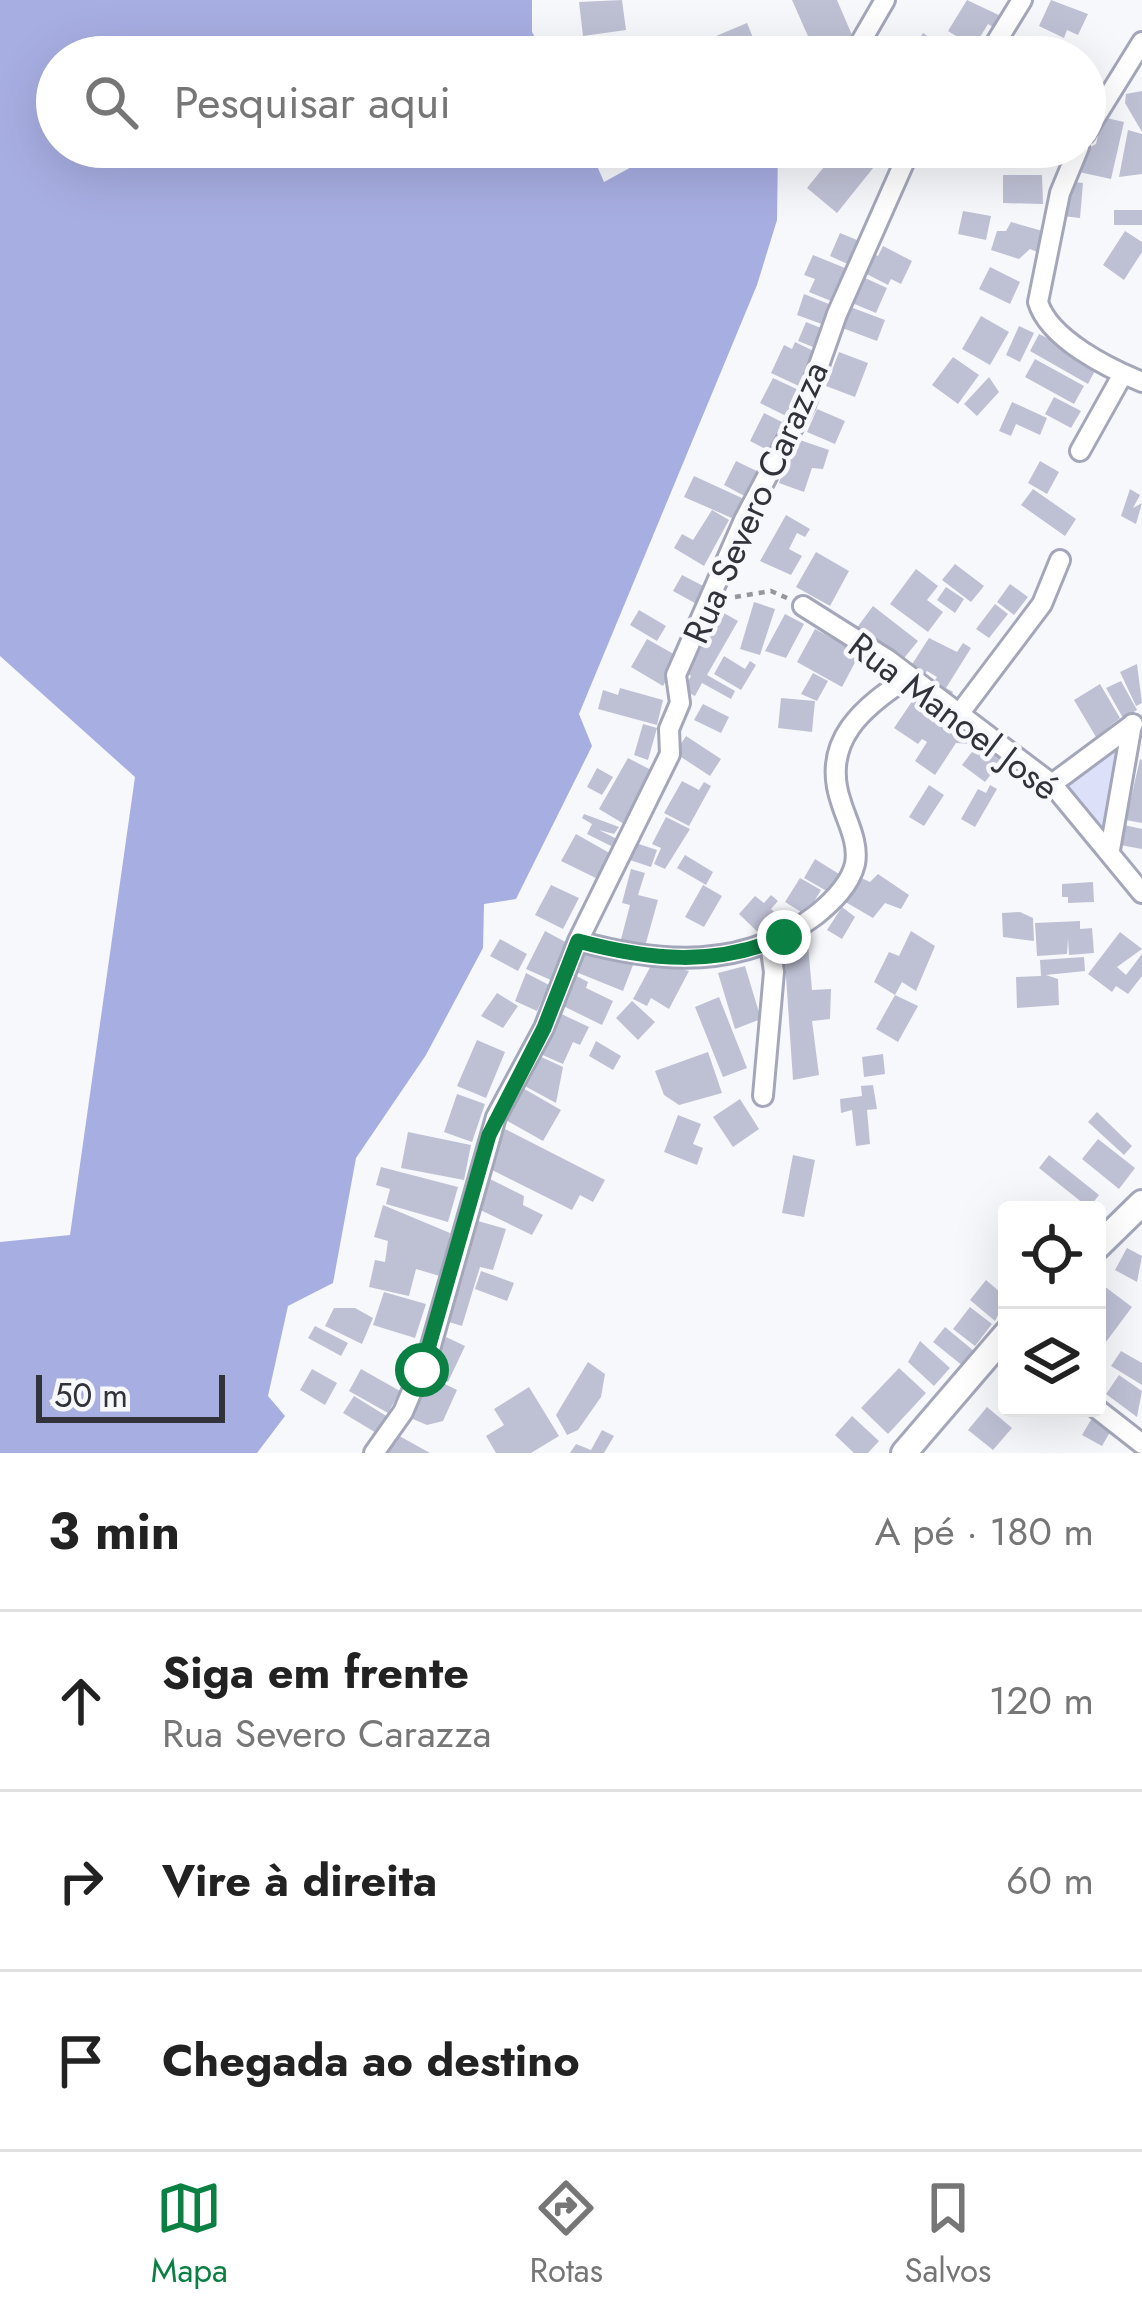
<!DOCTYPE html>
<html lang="pt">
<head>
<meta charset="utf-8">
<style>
  body { margin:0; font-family:Jost,sans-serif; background:#f2f2f2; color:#222 }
  .controls { position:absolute; right:36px; bottom:36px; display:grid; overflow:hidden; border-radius:12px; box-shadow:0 12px 48px #0002 }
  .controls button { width:108px; height:108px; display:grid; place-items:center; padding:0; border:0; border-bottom:3px solid #e0e0e0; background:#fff; color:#222; font:60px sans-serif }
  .scale { position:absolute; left:36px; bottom:30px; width:189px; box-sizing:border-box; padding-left:12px; border:6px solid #31323a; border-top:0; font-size:33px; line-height:42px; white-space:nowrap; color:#31323a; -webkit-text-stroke:9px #f7f8fc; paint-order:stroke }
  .stop { position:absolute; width:36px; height:36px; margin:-27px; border:9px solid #0b8043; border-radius:50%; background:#fff }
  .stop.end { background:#0b8043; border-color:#fff; box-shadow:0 3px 12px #0008 }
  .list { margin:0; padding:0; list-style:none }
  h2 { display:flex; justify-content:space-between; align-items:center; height:156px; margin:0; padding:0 48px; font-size:51px }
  h2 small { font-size:39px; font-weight:400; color:#767676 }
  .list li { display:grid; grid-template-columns:78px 1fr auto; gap:36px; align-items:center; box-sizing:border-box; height:180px; padding:0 48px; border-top:3px solid #e0e0e0 }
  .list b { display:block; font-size:45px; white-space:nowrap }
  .list p { margin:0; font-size:39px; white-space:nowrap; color:#767676 }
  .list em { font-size:39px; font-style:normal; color:#767676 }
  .icon { flex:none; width:66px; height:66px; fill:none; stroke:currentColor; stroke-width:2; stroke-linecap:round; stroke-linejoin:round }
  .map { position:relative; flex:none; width:1142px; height:1453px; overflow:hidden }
  .search { position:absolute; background:#fff; box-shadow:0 12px 48px #0002; left:36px; right:36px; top:36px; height:132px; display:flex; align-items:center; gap:30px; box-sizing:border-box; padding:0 42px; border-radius:66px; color:#767676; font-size:45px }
  .sheet { height:696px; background:#fff }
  nav { display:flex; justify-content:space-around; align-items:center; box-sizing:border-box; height:168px; border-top:3px solid #e0e0e0; background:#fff; font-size:33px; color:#767676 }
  nav a { display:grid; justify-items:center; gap:6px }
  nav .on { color:#0b8043 }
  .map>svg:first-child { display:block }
  .green { fill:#dce0f9 }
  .forest { fill:#a7aee2 }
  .building { fill:#bec1d4 }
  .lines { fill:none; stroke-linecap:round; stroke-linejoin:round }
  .minor-casing { stroke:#a4a7ba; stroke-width:24 }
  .tertiary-casing { stroke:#a4a7ba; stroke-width:30 }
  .path { stroke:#96979d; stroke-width:4.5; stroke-dasharray:6 6; stroke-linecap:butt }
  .minor { stroke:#fff; stroke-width:18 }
  .tertiary { stroke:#fff; stroke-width:24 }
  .route { stroke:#0b8043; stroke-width:15 }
  .labels { text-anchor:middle; stroke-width:9; stroke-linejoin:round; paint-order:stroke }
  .street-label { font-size:36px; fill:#31323a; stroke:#f7f8fc }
</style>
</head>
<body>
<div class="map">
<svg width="1142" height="1453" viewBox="0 0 1142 1453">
  <rect width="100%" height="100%" fill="#f7f8fc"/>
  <path class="green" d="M1127,740L1106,830L1060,785Z"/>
  <path class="forest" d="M0,0H532V32L546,57H57V147H589L604,182L668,147H778L777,220L757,285L579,714L592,746L516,899L484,904L483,948L426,1055L356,1158L333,1283L288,1306L268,1396L285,1416L257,1453H0V1242L70,1235L135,777L0,656Z"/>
  <path class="building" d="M622,0L626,30L583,36L579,2Z
    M792,0H837L852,35L815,52Z
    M967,0L1003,17L996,29L988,24L974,47L948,31Z
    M1051,0L1088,14L1078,35L1067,30L1064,38L1039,26Z
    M747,23L761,57H703L697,44Z
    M923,33L958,57H907Z
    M1031,37L1073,47L1071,57H1026Z
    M1142,91V132L1125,103L1126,94Z
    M1102,117L1124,122L1111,179L1079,172L1084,150L1096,144Z
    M1128,130L1142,134V174L1119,177Z
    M840,147H890L837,213L807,188Z
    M1003,175H1042L1043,204L1003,203Z
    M1066,181L1083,183L1080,218L1062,216Z
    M1114,210H1142V225H1114Z
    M963,211L991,216L986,240L958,234Z
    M1011,222L1046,232L1037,252L1030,249L1019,259L991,250L997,231H1006Z
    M1125,231L1142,242V252L1124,280L1103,265Z
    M840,233L862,242L852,266L830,256Z
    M883,246L912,261L901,284L891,279L888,285L859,270L868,252L878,256Z
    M813,255L845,268L831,301L809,292L815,279L804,275Z
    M990,267L1020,282L1010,304L979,289Z
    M863,277L887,288L876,313L852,303Z
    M804,294L834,306L827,326L797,315Z
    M845,305L885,320L877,341L837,326Z
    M981,316L1009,332L990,365L962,349Z
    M806,322L826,330L818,349L798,341Z
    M1019,326L1034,333L1020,362L1006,355Z
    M1039,334L1099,363L1088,384L1030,351Z
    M795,342L818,353L803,388L771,373L784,345L792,349Z
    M839,352L868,363L855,397L826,386Z
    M953,357L979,375L958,404L932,385Z
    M1035,359L1084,386L1074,404L1025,377Z
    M989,377L999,392L977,416L964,404Z
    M773,378L803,392L790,418L760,403Z
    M1054,397L1081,411L1071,428L1045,414Z
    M1012,402L1047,418L1040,435L1016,424L1011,436L999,431Z
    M817,409L845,421L835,444L807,432Z
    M764,413L786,424L773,453L750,441Z
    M794,438L829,450L823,469L812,468L804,492L779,483Z
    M736,461L763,474L750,499L724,485Z
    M1040,461L1059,472L1047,494L1028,483Z
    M694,476L744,499L734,519L684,497Z
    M1033,489L1076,519L1065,536L1021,505Z
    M1130,489L1140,495L1133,508L1142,503L1136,524L1121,516Z
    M712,510L729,520L704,566L674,548L682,534L693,540Z
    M786,515L810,529L805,537L797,533L789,549L802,556L791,575L760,561Z
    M816,552L849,571L830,606L796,587Z
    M955,564L984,586L971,602L942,580Z
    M916,569L938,586L927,600L943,612L928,632L890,604Z
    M682,575L711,590L702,607L673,591Z
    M1010,584L1028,597L1014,615L997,602Z
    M946,587L964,599L955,613L937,600Z
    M754,602L775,609L760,655L740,649Z
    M995,604L1008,614L989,638L976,629Z
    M873,606L918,641L900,663L856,629Z
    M639,610L666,626L657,641L630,625Z
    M722,612L738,621L707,675L735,691L731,699L702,683L695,696L683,690L691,676L685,672L706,635L701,633L708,619L716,623Z
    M785,614L804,624L786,658L765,651Z
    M815,629L860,653L842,687L797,662Z
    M929,638L957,652L963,643L971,648L946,688L953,692L950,697L932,685L937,677L927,671L923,678L909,669Z
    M647,639L679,657L663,686L631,667Z
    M724,656L745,669L750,661L756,665L741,690L714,674Z
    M1137,664L1142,703L1136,706L1120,672Z
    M813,673L828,681L817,701L801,694Z
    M1121,681L1137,710L1123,718L1106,688Z
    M1100,684L1120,718L1096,737L1074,700Z
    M620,688L663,700L657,725L598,709L603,690L618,695Z
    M919,691L951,712L937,724L950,732L961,724L978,736L972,744L956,743L935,775L915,761L927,742L922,739L918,744L894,728Z
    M781,698L815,701L812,732L778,728Z
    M703,704L729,717L721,733L694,720Z
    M643,724L657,728L648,760L634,755Z
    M686,736L721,759L710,776L675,753Z
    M981,740L1004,758L985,782L962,765Z
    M628,758L653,771L624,824L599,809Z
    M1140,759L1142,760V823L1126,820Z
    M597,768L613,777L602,795L587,787Z
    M682,781L699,790L704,782L711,786L689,826L664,813Z
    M929,785L944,795L924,826L909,817Z
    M990,785L997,789L975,827L961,819L978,789L986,793Z
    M584,814L619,827L614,834L599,830L617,839L613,847L587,834L592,824L582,818Z
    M666,817L690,829L665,869L654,864L661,848L652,844Z
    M1124,825L1142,829V849L1120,845Z
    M576,834L613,855L600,880L561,861Z
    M630,841L657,850L651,867L624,858Z
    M685,855L713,872L706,885L677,868Z
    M815,859L839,874L830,893L804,878Z
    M631,869L645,873L638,895L658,900L644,950L620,943L630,905L622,903Z
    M878,874L909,895L901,909L885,903L873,918L842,900L857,876L870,882Z
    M800,878L821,890L806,915L785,902Z
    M1093,882L1094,902L1068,903V897H1062V884Z
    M551,885L579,898L563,929L535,915Z
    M703,885L722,896L704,927L685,917Z
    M771,895L778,901L771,909L783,920L765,939L739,914L755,896L764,903Z
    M842,907L855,917L842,939L827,930Z
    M1020,912L1033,918L1034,941L1003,937L1002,913Z
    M1080,921V929L1092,928L1094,953L1069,955L1068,938L1067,954L1037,956L1035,923Z
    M545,931L571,945L553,981L526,969Z
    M911,931L935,946L916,991L902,982L895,995L874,982L889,952L899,956Z
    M1120,932L1142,949L1117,967L1126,975L1142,954V976L1128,994L1116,986L1112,992L1088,974Z
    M500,939L527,954L518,971L490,956Z
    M581,944L633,965L623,991L571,970Z
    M808,945L812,990L831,989L830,1019L812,1021L819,1075L793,1080L784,947Z
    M1084,957L1085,971L1046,975L1058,979L1059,1005L1017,1008L1016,977L1041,976L1040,960Z
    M653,962L689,971L669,1009L651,998L647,1006L633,999Z
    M745,966L761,1019L735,1029L718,973Z
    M526,973L549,985L537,1011L515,1001Z
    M571,973L588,982L586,988L613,1001L602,1025L557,1003Z
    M497,993L518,1006L503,1028L481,1016Z
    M895,995L918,1006L898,1042L876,1029Z
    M719,997L747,1068L723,1077L695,1007Z
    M632,1001L655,1022L638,1040L616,1018Z
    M555,1011L589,1027L580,1045L573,1042L563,1064L538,1053Z
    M477,1040L505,1052L486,1098L457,1086Z
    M596,1041L621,1056L613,1070L589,1056Z
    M708,1052L722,1093L679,1105L664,1095L655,1071Z
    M883,1054L885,1074L864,1077L862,1057Z
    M537,1055L563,1067L556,1103L521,1084Z
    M873,1085L877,1109L867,1110L870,1144L856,1146L852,1110L841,1113L840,1099L862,1096L861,1086Z
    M521,1087L561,1110L543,1141L504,1119Z
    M457,1094L485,1104L472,1142L444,1132Z
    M740,1099L759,1129L733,1147L713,1117Z
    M1097,1112L1132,1146L1124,1155L1088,1122Z
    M678,1115L701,1124L693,1144L703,1148L697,1165L664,1152Z
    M501,1127L605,1180L593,1202L580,1195L572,1210L482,1165Z
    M408,1132L471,1145L464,1180L401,1168Z
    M1098,1139L1135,1168L1119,1189L1082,1159Z
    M793,1155L815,1160L804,1217L782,1213Z
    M1049,1155L1099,1195L1089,1208L1039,1168Z
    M381,1167L458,1187L448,1222L386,1204L390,1189L376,1185Z
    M486,1177L524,1196L523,1205L543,1215L532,1235L472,1206Z
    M383,1205L450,1233L443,1277L416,1269L409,1296L369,1287L375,1260L385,1262L388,1241L374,1237Z
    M478,1221L506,1229L493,1270L480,1267L462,1326L449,1322Z
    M1127,1248L1142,1256L1137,1282L1115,1270Z
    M481,1271L514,1283L507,1301L475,1289Z
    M986,1280L1007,1298L995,1321L970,1300Z
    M1100,1283L1132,1307L1100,1350L1097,1348Z
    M384,1292L426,1304L415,1338L373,1325Z
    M970,1307L992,1324L975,1346L953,1329Z
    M334,1308H355L373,1318L362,1344L325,1326Z
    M315,1326L348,1343L341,1356L308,1338Z
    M945,1327L974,1351L963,1366L933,1342Z
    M446,1337L465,1346L448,1382L429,1374Z
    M920,1341L950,1368L934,1386L908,1362Z
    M1121,1351L1142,1363V1385L1111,1366Z
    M588,1362L605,1374L601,1397L578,1430L567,1435L556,1415Z
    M899,1368L926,1393L888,1434L861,1408Z
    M312,1369L337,1383L325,1405L300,1390Z
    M361,1369L400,1391L388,1413L349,1391Z
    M427,1375L457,1390L443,1421L427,1425L408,1417Z
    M1119,1375L1142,1391L1137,1417L1106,1394Z
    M529,1387L559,1436L531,1453H496L486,1436L504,1425L494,1409Z
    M354,1396L388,1417L378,1434L343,1413Z
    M987,1407L1012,1428L993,1450L968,1430Z
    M1095,1413L1114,1425L1102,1446L1082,1435Z
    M852,1416L879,1441L868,1453H854L835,1435Z
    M602,1430L614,1436L604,1453H570L576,1444L591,1450Z
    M394,1433L430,1453H383Z"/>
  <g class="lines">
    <g class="minor-casing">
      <path id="minor" d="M852,57L885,0
        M987,57L1022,0
        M1085,134L1142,42
        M1079,147L1060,193L1038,302C1049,339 1108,368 1142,382
        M1080,451L1123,374
        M803,606L887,659L1052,784L1142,893
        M959,714L1042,604L1060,560
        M1052,784L1133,724
        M1110,850L1132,724
        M578,941C661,964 744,970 816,915C832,902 850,885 855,864C859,842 847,822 841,802C820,741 864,706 909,677
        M763,1096L774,972L770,943
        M1096,1408L1142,1444
        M374,1453L403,1412L430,1349L496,1117L544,1028L578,941L670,754L669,729L680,703L676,675L744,520L805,405L837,314L911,147"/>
    </g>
    <g class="tertiary-casing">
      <path id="tertiary" d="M1097,1247L1142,1203
        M904,1453L1007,1333"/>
    </g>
    <path class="path" d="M735,597L771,591L787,598"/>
    <use href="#minor" class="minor"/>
    <use href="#tertiary" class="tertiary"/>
  </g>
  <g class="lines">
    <path class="route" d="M422,1370L489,1135L544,1028L578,941C649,960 715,967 784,937"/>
  </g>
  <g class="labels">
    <g class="street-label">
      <text transform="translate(755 502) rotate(-66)" y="13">Rua Severo Carazza</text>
      <text transform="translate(954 716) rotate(37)" y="13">Rua Manoel José</text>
    </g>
  </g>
</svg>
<div class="controls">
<button><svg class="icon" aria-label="locate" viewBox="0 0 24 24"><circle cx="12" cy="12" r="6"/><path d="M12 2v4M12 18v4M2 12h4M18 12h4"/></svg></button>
<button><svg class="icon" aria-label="layers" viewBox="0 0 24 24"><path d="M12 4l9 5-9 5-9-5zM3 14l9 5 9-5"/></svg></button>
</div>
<div class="scale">50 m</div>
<div class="stop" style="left:422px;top:1370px"></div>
<div class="stop end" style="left:784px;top:937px"></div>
<div class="search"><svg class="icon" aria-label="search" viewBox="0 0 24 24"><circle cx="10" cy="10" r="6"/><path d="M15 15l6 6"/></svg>Pesquisar aqui</div>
</div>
<section class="sheet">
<h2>3 min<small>A pé · 180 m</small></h2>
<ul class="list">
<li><svg class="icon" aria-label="ahead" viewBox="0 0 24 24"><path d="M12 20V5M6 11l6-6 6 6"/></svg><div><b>Siga em frente</b><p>Rua Severo Carazza</p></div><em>120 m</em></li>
<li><svg class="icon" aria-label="right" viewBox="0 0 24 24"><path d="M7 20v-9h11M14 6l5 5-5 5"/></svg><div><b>Vire à direita</b></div><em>60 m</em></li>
<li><svg class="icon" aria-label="arrive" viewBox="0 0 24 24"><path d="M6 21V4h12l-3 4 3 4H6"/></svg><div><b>Chegada ao destino</b></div></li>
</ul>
</section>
<nav>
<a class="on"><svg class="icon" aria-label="map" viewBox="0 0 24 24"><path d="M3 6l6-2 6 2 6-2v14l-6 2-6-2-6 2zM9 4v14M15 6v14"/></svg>Mapa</a>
<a><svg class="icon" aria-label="directions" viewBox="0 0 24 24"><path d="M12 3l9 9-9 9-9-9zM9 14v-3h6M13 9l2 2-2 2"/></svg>Rotas</a>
<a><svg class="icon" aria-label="saved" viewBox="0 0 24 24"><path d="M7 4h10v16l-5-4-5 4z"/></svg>Salvos</a>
</nav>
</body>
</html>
